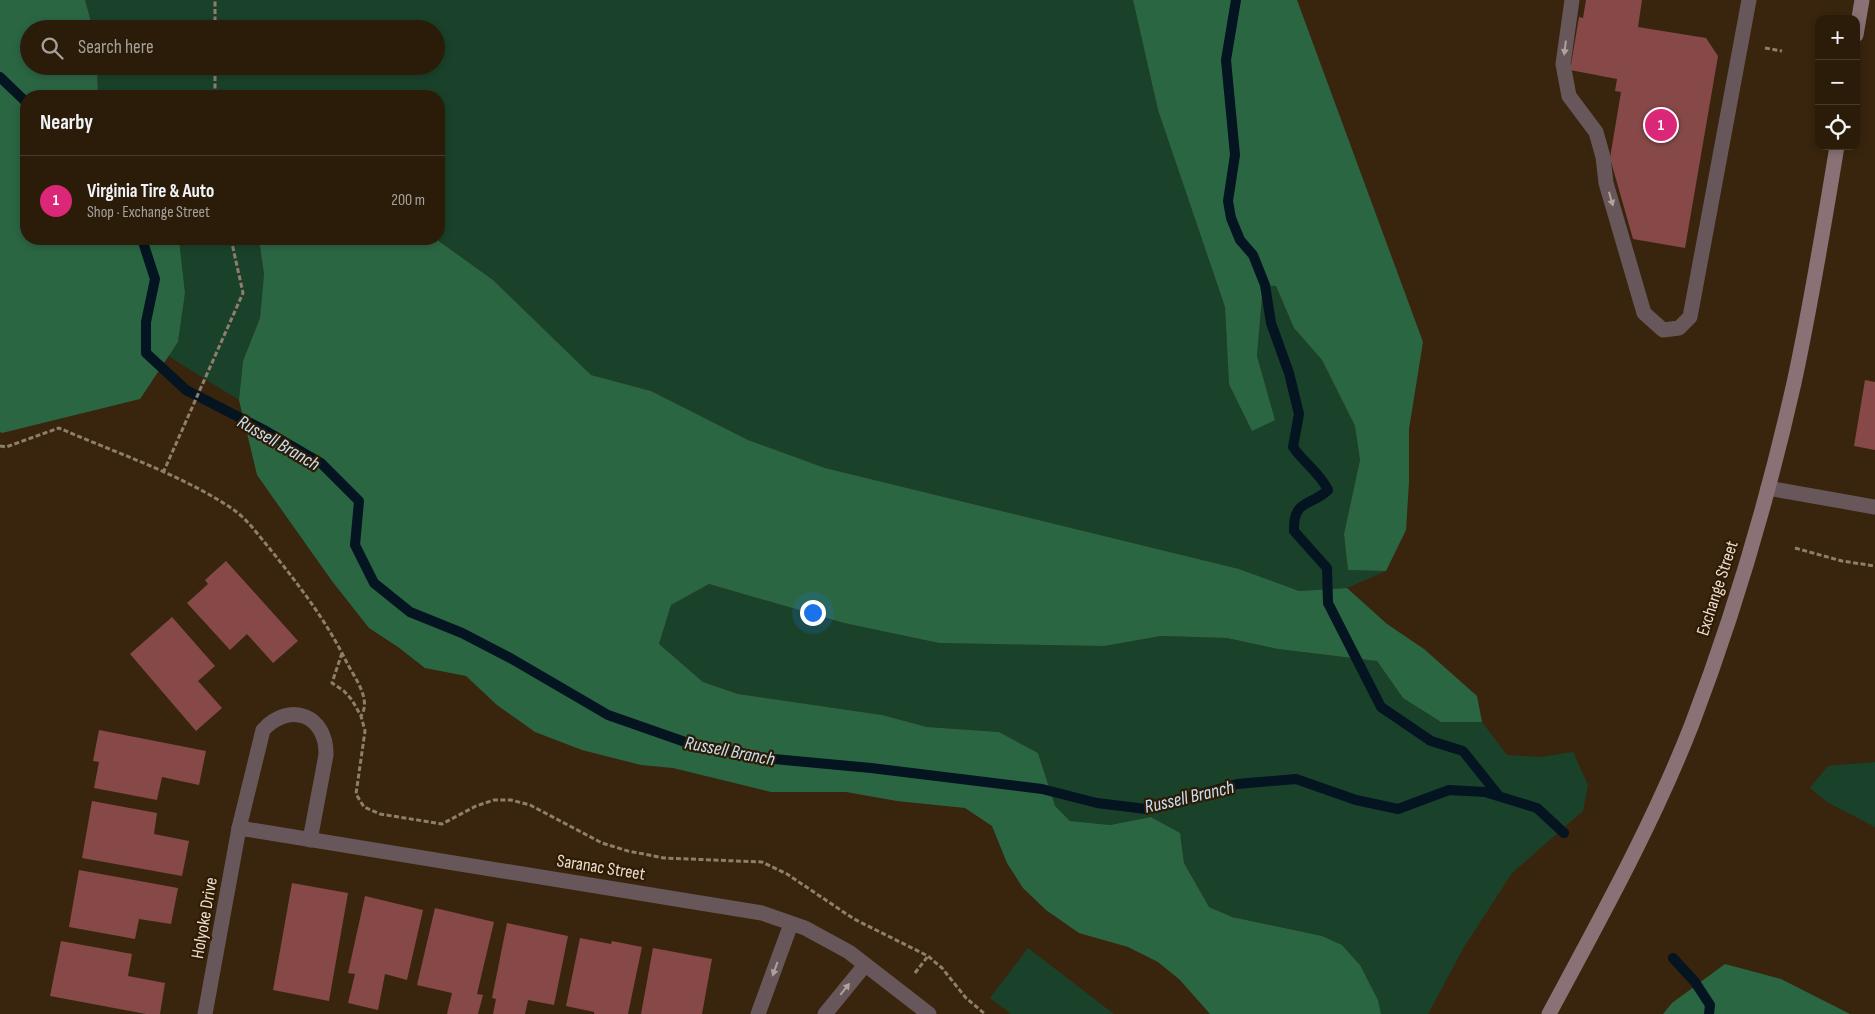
<!DOCTYPE html>
<html lang="en">
<head>
<meta charset="utf-8">
<style>
  body { margin:0; font-family:"Sofia Sans Condensed",sans-serif; background:#332513; color:#f1f3f6 }
  .controls { position:absolute; right:15px; top:15px; display:grid; overflow:hidden; border-radius:10px; box-shadow:0 2px 8px #0003 }
  .controls button { width:45px; height:45px; display:grid; place-items:center; padding:0; border:0; border-bottom:1px solid #473a2b; background:#2b1c0a; color:#f1f3f6; font:25px sans-serif }
  .you { position:absolute; left:812px; top:612px; width:18px; height:18px; margin:-12px; border:4px solid #fff; border-radius:50%; background:#1a73e8; box-shadow:0 0 0 8px #1a73e833 }
  .badge { display:grid; place-items:center; width:32px; height:32px; border-radius:50%; background:#db2777; color:#fff; font-size:16px; font-weight:700 }
  .pin { position:absolute; translate:-50% -50%; border:2px solid #fff; box-shadow:0 1px 5px #0006 }
  .list { margin:0; padding:0; list-style:none }
  h2 { display:flex; justify-content:space-between; align-items:center; height:65px; margin:0; padding:0 20px; font-size:21px }
  h2 small { font-size:16px; font-weight:400; color:#a6a19c }
  .list li { display:grid; grid-template-columns:32px 1fr auto; gap:15px; align-items:center; box-sizing:border-box; height:90px; padding:0 20px; border-top:1px solid #473a2b }
  .list b { display:block; font-size:19px; white-space:nowrap }
  .list p { margin:0; font-size:16px; white-space:nowrap; color:#a6a19c }
  .list em { font-size:16px; font-style:normal; color:#a6a19c }
  .icon { flex:none; width:28px; height:28px; fill:none; stroke:currentColor; stroke-width:2; stroke-linecap:round; stroke-linejoin:round }
  .map { position:relative; flex:none; width:1875px; height:1014px; overflow:hidden }
  .search { position:absolute; background:#2b1c0a; box-shadow:0 2px 8px #0003; left:20px; top:20px; width:425px; height:55px; display:flex; align-items:center; gap:12px; box-sizing:border-box; padding:0 18px; border-radius:28px; color:#a6a19c; font-size:19px }
  .panel { position:absolute; background:#2b1c0a; box-shadow:0 2px 8px #0003; left:20px; top:90px; width:425px; height:155px; border-radius:20px }
  .map>svg:first-child { display:block }
  .green { fill:#1a422a }
  .forest { fill:#2b6643 }
  .lines { fill:none; stroke-linecap:round; stroke-linejoin:round }
  .stream { stroke:#041420; stroke-width:10 }
  .building { fill:#864948 }
  .path { stroke:#8f7e6b; stroke-width:3; stroke-dasharray:5 2.5; stroke-linecap:butt }
  .lane { stroke:#68575a; stroke-width:15 }
  .street { stroke:#68575a; stroke-width:15 }
  .secondary { stroke:#8a7175; stroke-width:15 }
  .oneway { fill:#b0a19a }
  .labels { text-anchor:middle; stroke-width:4.5; stroke-linejoin:round; paint-order:stroke }
  .street-label { font-size:18px; fill:#ebddcf; stroke:#2f1b04 }
  .water-label { font-size:19px; font-style:italic; fill:#c2e1f8; stroke:#2f1b04 }
</style>
</head>
<body>
<div class="map">
<svg width="1875" height="1014" viewBox="0 0 1875 1014">
  <rect width="100%" height="100%" fill="#39250d"/>
  <path class="green" d="M85,0H1133L1158,110L1225,307L1229,384L1275,420L1257,356L1263,284L1276,286L1294,328L1322,360L1355,426L1360,460L1344,534L1348,570L1386,571L1347,588L1299,591L1239,569L825,468L748,440L651,391L591,375L493,280L436,239H439V96H98L97,66H436V29H93Z
    M179,239H259L264,274L260,318L243,361L239,400L168,356L178,342L185,293Z
    M709,584L844,623L939,643L1104,646L1161,636L1227,638L1278,649L1377,661L1403,698L1441,722H1482L1507,755L1540,757L1573,752L1588,785L1583,811L1512,873L1464,947L1428,1014H1381L1378,1000L1360,965L1342,945L1322,936L1232,917L1209,907L1184,863L1180,833L1151,817L1110,825L1070,821L1055,807L1038,753L999,732L927,727L882,715L738,694L703,682L659,644L671,605Z
    M1875,762V827L1827,802L1810,788L1828,766Z
    M1028,948L1114,1014H1011L990,998Z"/>
  <path class="forest" d="M0,0H85L93,29H29V66H97L98,96H26V239H179L185,293L178,342L140,399L2,433L0,432Z
    M1133,0H1297L1423,342L1409,429V482L1406,530L1386,571L1348,570L1344,534L1360,460L1355,426L1322,360L1294,328L1276,286L1263,285L1257,356L1275,420L1252,431L1229,384L1225,307L1158,110Z
    M259,239H436L493,280L591,375L651,391L748,440L825,468L1239,569L1299,591L1347,588L1387,624L1424,649L1477,696L1482,722H1441L1403,698L1377,661L1278,649L1227,638L1161,636L1104,646L939,643L844,623L709,584L671,605L659,644L703,682L738,694L882,715L927,727L999,732L1038,753L1055,806L1070,821L1110,825L1151,817L1180,833L1184,863L1209,907L1232,917L1322,936L1342,945L1360,965L1378,1000L1381,1014H1210L1180,980L1158,962L1128,947L1079,933L1046,910L1023,888L1007,863L992,826L965,808L897,801L846,792H771L673,768L641,765L582,750L535,732L497,705L466,676L425,668L398,647L369,628L332,581L257,475L239,400L243,361L260,318L264,274Z
    M1725,964L1781,979L1850,1014H1663L1672,1003Z"/>
  <g class="lines">
    <path class="stream" d="M1236,0L1226,60L1235,155L1228,201L1231,218L1240,240L1253,255L1265,285L1271,323L1289,373L1299,414L1293,447C1304,463 1320,473 1328,490C1310,507 1293,499 1294,531L1327,568L1328,603L1381,707L1431,741L1463,751L1499,796
      M0,77L26,102
      M142,239L155,279L146,322V353L186,390L266,431L321,463L359,501L355,545L374,583L410,612L462,633L512,659L608,715L688,743L763,758L871,768L1042,789L1097,803L1146,809L1237,784L1296,779L1356,800L1398,809L1449,790L1485,792L1537,808L1564,833
      M1673,958L1695,982L1710,1005L1709,1014"/>
  </g>
  <path class="building" d="M1586,0H1642L1638,27L1706,38L1718,56L1685,248L1633,239L1610,158L1621,92L1615,91L1617,79L1570,70L1579,17L1583,18Z
    M1865,380L1875,382V450L1854,446Z
    M226,561L298,641L273,663L247,634L230,650L187,603L208,584L205,580Z
    M172,617L215,666L198,681L222,708L196,731L130,654Z
    M99,730L206,751L199,785L162,777L157,800L94,788L99,762L93,761Z
    M92,801L157,813L154,834L189,841L182,876L82,858Z
    M79,870L178,888L171,924L139,919L135,939L69,927Z
    M292,883L348,893L329,1001L273,990Z
    M365,896L423,910L407,980L385,974L378,1010L348,1003L355,974L348,973Z
    M435,908L494,922L477,994L483,995L478,1014H447L452,993L417,985Z
    M507,923L568,936L554,1005L528,1000L525,1014H493L496,999L492,998Z
    M580,938L611,944L612,941L642,947L628,1014H594V1012L566,1006Z
    M61,941L132,954L128,976L165,983L160,1014H146L50,996Z
    M653,948L712,959L702,1014H641Z"/>
  <g class="lines">
    <path class="path" d="M215,29V0
      M1765,48L1782,51
      M215,96V66
      M0,446L6,447L59,428C116,453 183,475 234,510C248,520 259,536 270,549C298,584 326,620 346,661C354,677 372,699 361,716
      M163,473L243,293L231,239
      M1795,548L1842,561L1875,566
      M342,653L332,683L344,691L352,700L361,716L365,731L356,794L364,807L380,814L442,824L476,806L494,800H511L530,805L602,843L628,851L664,858L762,862L787,874L854,919L928,956L942,968L966,998L985,1014
      M915,973L928,956"/>
    <path class="lane" d="M1572,0L1563,64L1569,96L1596,132L1603,157L1606,183L1644,313L1663,330L1679,328L1690,317L1749,0
      M239,828L263,730C290,701 327,715 326,755L310,840"/>
    <path class="street" d="M1768,488L1875,507
      M205,1014L239,828L762,913L805,928L849,952L929,1014
      M758,1014L791,924
      M825,1014L865,965"/>
    <path class="secondary" d="M1856,35L1862,0
      M1549,1014C1600,919 1653,824 1692,724C1734,614 1768,498 1794,383C1811,305 1824,225 1837,146"/>
  </g>
  <defs><path id="oneway-solid" d="M-6-.8H1V-3.2L6.5 0L1 3.2V.8H-6Z" transform="scale(1.25)"/></defs>
  <g class="oneway">
    <use href="#oneway-solid" transform="translate(1565 48) rotate(97)"/>
    <use href="#oneway-solid" transform="translate(1611 199) rotate(74)"/>
    <use href="#oneway-solid" transform="translate(775 969) rotate(110)"/>
    <use href="#oneway-solid" transform="translate(845 989) rotate(-51)"/>
  </g>
  <g class="labels">
    <g class="street-label">
      <text transform="translate(1717 588) rotate(-72)" y="6">Exchange Street</text>
      <text transform="translate(601 867) rotate(9)" y="6">Saranac Street</text>
      <text transform="translate(204 918) rotate(-80)" y="6">Holyoke Drive</text>
    </g>
    <g class="water-label">
      <text transform="translate(279 442) rotate(30)" y="7">Russell Branch</text>
      <text transform="translate(730 750) rotate(11)" y="7">Russell Branch</text>
      <text transform="translate(1189 796) rotate(-13)" y="7">Russell Branch</text>
    </g>
  </g>
</svg>
<div class="controls">
<button>+</button>
<button>−</button>
<button><svg class="icon" aria-label="locate" viewBox="0 0 24 24"><circle cx="12" cy="12" r="6"/><path d="M12 2v4M12 18v4M2 12h4M18 12h4"/></svg></button>
</div>
<div class="you"></div>
<div class="pin badge" style="left:1661px;top:125px">1</div>
<div class="search"><svg class="icon" aria-label="search" viewBox="0 0 24 24"><circle cx="10" cy="10" r="6"/><path d="M15 15l6 6"/></svg>Search here</div>
<section class="panel">
<h2>Nearby<small></small></h2>
<ul class="list">
<li><span class="badge">1</span><div><b>Virginia Tire &amp; Auto</b><p>Shop · Exchange Street</p></div><em>200 m</em></li>
</ul>
</section>
</div>
</body>
</html>
